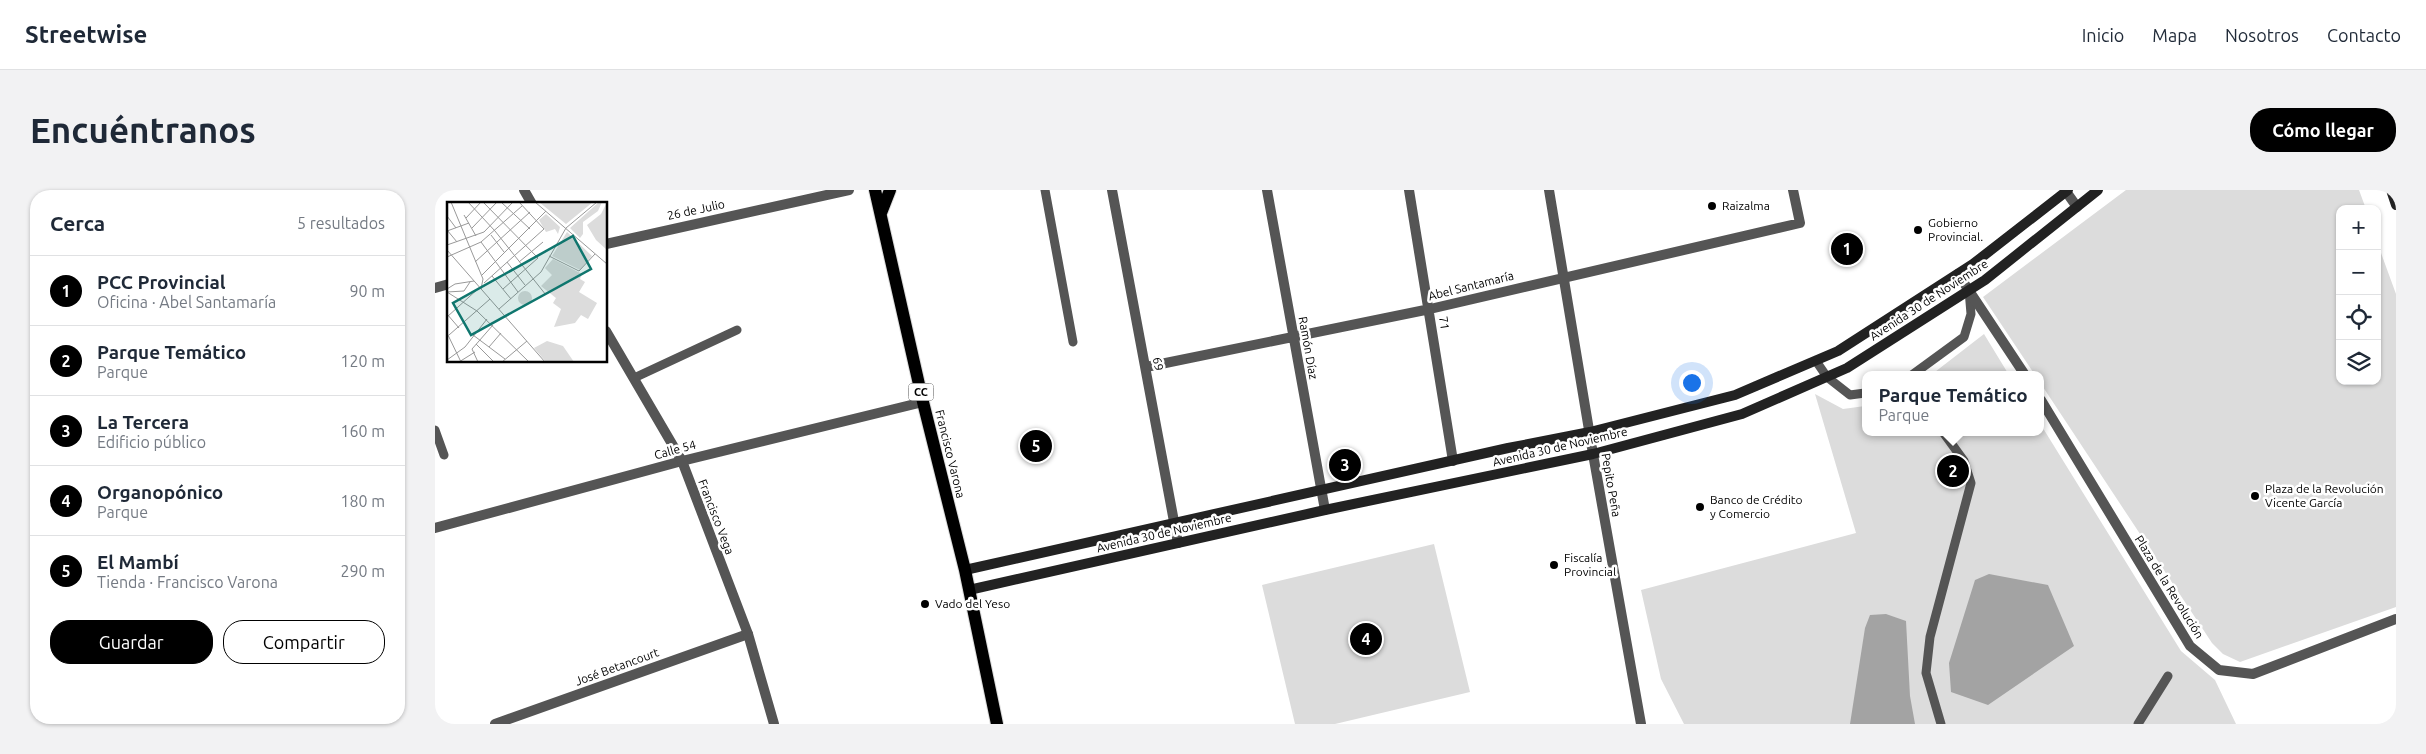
<!DOCTYPE html>
<html lang="es">
<head>
<meta charset="utf-8">
<style>
  body { margin:0; font-family:Ubuntu,sans-serif; background:#f2f2f3; color:#1f2937 }
  .controls { position:absolute; right:15px; top:15px; display:grid; overflow:hidden; border-radius:10px; box-shadow:0 1px 4px #0004 }
  .controls button { width:45px; height:45px; display:grid; place-items:center; padding:0; border:0; border-bottom:1px solid #e0e1e3; background:#fff; color:#1f2937; font:25px sans-serif }
  .you { position:absolute; left:1256px; top:192px; width:18px; height:18px; margin:-12px; border:4px solid #fff; border-radius:50%; background:#1a73e8; box-shadow:0 0 0 8px #1a73e833 }
  .badge { display:grid; place-items:center; width:32px; height:32px; border-radius:50%; background:#000; color:#fff; font-size:16px; font-weight:700 }
  .pin { position:absolute; translate:-50% -50%; border:2px solid #fff; box-shadow:0 1px 5px #0006 }
  .popup { position:absolute; left:1427px; top:181px; width:182px; height:65px; box-sizing:border-box; display:grid; place-content:center; border-radius:10px; background:#fff; filter:drop-shadow(0 1px 4px #0005); font-size:16px; white-space:nowrap; color:#747a83 }
  .popup b { font-size:19px; color:#1f2937 }
  .popup::after { content:''; position:absolute; left:50%; top:100%; margin-left:-10px; border:10px solid transparent; border-top-color:#fff }
  .list { margin:0; padding:0; list-style:none }
  h2 { display:flex; justify-content:space-between; align-items:center; height:65px; margin:0; padding:0 20px; font-size:21px }
  h2 small { font-size:16px; font-weight:400; color:#747a83 }
  .list li { display:grid; grid-template-columns:32px 1fr auto; gap:15px; align-items:center; box-sizing:border-box; height:70px; padding:0 20px; border-top:1px solid #e0e1e3 }
  .list b { display:block; font-size:19px; white-space:nowrap }
  .list p { margin:0; font-size:16px; white-space:nowrap; color:#747a83 }
  .list em { font-size:16px; font-style:normal; color:#747a83 }
  .actions { display:flex; gap:10px; padding:15px 20px }
  .actions a { flex:1; padding:11px 0; border:1px solid #000; border-radius:20px; text-align:center; font-size:18px; color:#000 }
  .actions .main { background:#000; color:#fff }
  .icon { flex:none; width:28px; height:28px; fill:none; stroke:currentColor; stroke-width:2; stroke-linecap:round; stroke-linejoin:round }
  .map { position:relative; flex:none; width:1961px; height:534px; overflow:hidden; border-radius:20px }
  header { display:flex; align-items:center; gap:30px; box-sizing:border-box; height:70px; padding:0 25px; background:#fff; border-bottom:1px solid #e0e1e3 }
  header strong { font-size:24px }
  nav { display:flex; gap:28px; margin-inline-start:auto; font-size:18px }
  .intro { display:flex; align-items:center; justify-content:space-between; box-sizing:border-box; height:120px; padding:0 30px }
  h1 { margin:0; font-size:35px }
  .button { padding:12px 22px; border-radius:20px; background:#000; color:#fff; font-size:18px; font-weight:700 }
  main { display:flex; gap:30px; padding:0 30px }
  aside { flex:1; background:#fff; border-radius:20px; box-shadow:0 1px 4px #0004 }
  .map>svg:first-child { display:block }
  .green { fill:#dcdcdc }
  .water { fill:#a3a3a3 }
  .lines { fill:none; stroke-linecap:round; stroke-linejoin:round }
  .primary-casing { stroke:#dbdbdb; stroke-width:14 }
  .service { stroke:#555; stroke-width:9 }
  .minor { stroke:#555; stroke-width:10 }
  .tertiary { stroke:#555; stroke-width:10 }
  .secondary { stroke:#222; stroke-width:10 }
  .primary { stroke:#000; stroke-width:12 }
  .poi-dot { fill:#000; stroke:#fff; stroke-width:2 }
  .labels { text-anchor:middle; stroke-width:5; stroke-linejoin:round; paint-order:stroke }
  .shield { fill:#fff; stroke:#4c4c4c; stroke-width:1 }
  .shield-label { font-size:11px; font-weight:bold; fill:#000 }
  .poi-label { font-size:12px; fill:#000; stroke:#fff; text-anchor:start }
  .street-label { font-size:12px; fill:#000; stroke:#fff }
  .inset-road { fill:none; stroke:#999; stroke-width:1 }
  .view { fill:#0f766e; fill-opacity:0.15; stroke:#0f766e; stroke-width:2.5 }
  .inset-edge { fill:none; stroke:#000; stroke-width:2.5 }
</style>
</head>
<body>
<header>
<strong>Streetwise</strong>
<nav><a>Inicio</a><a>Mapa</a><a>Nosotros</a><a>Contacto</a></nav>
</header>
<div class="intro"><h1>Encuéntranos</h1><a class="button">Cómo llegar</a></div>
<main>
<aside>
<h2>Cerca<small>5 resultados</small></h2>
<ul class="list">
<li><span class="badge">1</span><div><b>PCC Provincial</b><p>Oficina · Abel Santamaría</p></div><em>90 m</em></li>
<li><span class="badge">2</span><div><b>Parque Temático</b><p>Parque</p></div><em>120 m</em></li>
<li><span class="badge">3</span><div><b>La Tercera</b><p>Edificio público</p></div><em>160 m</em></li>
<li><span class="badge">4</span><div><b>Organopónico</b><p>Parque</p></div><em>180 m</em></li>
<li><span class="badge">5</span><div><b>El Mambí</b><p>Tienda · Francisco Varona</p></div><em>290 m</em></li>
</ul>
<div class="actions"><a class="main">Guardar</a><a>Compartir</a></div>
</aside>
<div class="map">
<svg width="1961" height="534" viewBox="0 0 1961 534">
  <rect width="100%" height="100%" fill="#fff"/>
  <path class="green" d="M1691,0H1924L1931,19H1905V191H1942V52L1961,104V417L1805,472L1788,464L1777,453L1606,194V185H1600L1548,107Z
    M1549,144L1574,185H1496Z
    M1380,204L1408,219L1430,216V242H1606V235L1746,461L1780,490L1801,534H1249L1226,489L1206,400L1421,343Z
    M999,354L1035,502L900,534H860L827,395Z"/>
  <path class="water" d="M1554,384L1613,395L1639,456L1553,515L1516,502L1514,473L1540,390Z
    M1451,424L1471,431L1475,506L1480,534H1415L1430,438L1435,425Z"/>
  <g class="lines">
    <g class="primary-casing">
      <path id="primary" d="M440,0L488,212L530,380L562,534
        M446,23L455,0"/>
    </g>
    <path class="service" d="M610,0L638,152
      M1381,171L1392,187L1415,205L1430,203
      M1477,185L1529,147L1536,124L1534,100
      M199,188L302,140
      M0,240L9,265
      M1506,534L1491,483L1495,447L1536,293L1529,271L1508,242
      M1703,534L1733,486"/>
    <path class="minor" d="M677,0L743,353
      M832,0L890,320
      M974,0L1018,271
      M1114,0L1158,264L1206,534
      M1630,0L1642,17
      M171,54L414,0
      M1523,84L1590,185
      M0,98L14,94
      M711,177L995,119L1365,33L1358,0
      M1606,210L1755,456L1784,480L1818,484L1961,429
      M0,338L247,271L488,212
      M60,534L313,444"/>
    <path class="tertiary" d="M89,0L97,14
      M171,141L247,271L313,444L339,534"/>
    <path class="secondary" d="M1956,0L1961,15
      M530,380L1073,258L1155,242L1300,205L1403,161L1538,74L1633,0
      M534,400L890,320L1158,264L1307,224L1412,178L1550,90L1663,0"/>
    <use href="#primary" class="primary"/>
  </g>
  <g class="poi-dot">
    <circle cx="1277" cy="16" r="5"/>
    <circle cx="1483" cy="40" r="5"/>
    <circle cx="1820" cy="306" r="5"/>
    <circle cx="1265" cy="317" r="5"/>
    <circle cx="1119" cy="375" r="5"/>
    <circle cx="490" cy="414" r="5"/>
  </g>
  <g class="labels">
    <rect class="shield" x="473.5" y="193.5" width="25" height="17" rx="4"/>
    <g class="shield-label">
      <text x="486" y="206">CC</text>
    </g>
    <g class="poi-label">
      <text x="1287" y="20">Raizalma</text>
      <text x="1493" y="37">Gobierno<tspan x="1493" dy="14">Provincial.</tspan></text>
      <text x="1830" y="303">Plaza de la Revolución<tspan x="1830" dy="14">Vicente García</tspan></text>
      <text x="1275" y="314">Banco de Crédito<tspan x="1275" dy="14">y Comercio</tspan></text>
      <text x="1129" y="372">Fiscalía<tspan x="1129" dy="14">Provincial</tspan></text>
      <text x="500" y="418">Vado del Yeso</text>
    </g>
    <g class="street-label">
      <text transform="translate(261 20) rotate(-12)" y="4">26 de Julio</text>
      <text transform="translate(1036 96) rotate(-14)" y="4">Abel Santamaría</text>
      <text transform="translate(1494 110) rotate(-33)" y="4">Avenida 30 de Noviembre</text>
      <text transform="translate(1009 133) rotate(81)" y="4">71</text>
      <text transform="translate(873 158) rotate(80)" y="4">Ramón Díaz</text>
      <text transform="translate(723 174) rotate(79)" y="4">69</text>
      <text transform="translate(1125 257) rotate(-13)" y="4">Avenida 30 de Noviembre</text>
      <text transform="translate(240 260) rotate(-15)" y="4">Calle 54</text>
      <text transform="translate(515 264) rotate(76)" y="4">Francisco Varona</text>
      <text transform="translate(1176 295) rotate(80)" y="4">Pepito Peña</text>
      <text transform="translate(281 327) rotate(69)" y="4">Francisco Vega</text>
      <text transform="translate(729 343) rotate(-13)" y="4">Avenida 30 de Noviembre</text>
      <text transform="translate(1734 397) rotate(58)" y="4">Plaza de la Revolución</text>
      <text transform="translate(182 477) rotate(-20)" y="4">José Betancourt</text>
    </g>
  </g>
  <g transform="translate(12 12)">
    <rect width="160" height="160" fill="#fff"/>
    <path d="M92,0H146L119,22ZM152,0H155L151,9L136,20V32L133,36L123,26ZM160,0V48L149,38L140,23L154,12ZM99,12L113,25L111,32L108,27L99,30L92,18ZM120,30L145,54L133,68L105,54ZM106,57L135,72L133,77L138,80L132,90L150,101L141,117L134,113L128,121L107,125L114,107L106,101L109,96L94,84L105,73L98,66ZM71 96a7 7 0 1 1 14 0a7 7 0 1 1-14 0ZM100,139L116,144L127,160H99L87,146Z" fill="#dcdcdc"/>
    <path class="inset-road" d="M4,0L36,77L34,87M21,0L48,29L99,93M36,0L91,56L56,87M54,0L83,27M88,0L160,62M17,13L29,34M0,14L9,26M19,16L34,0M25,26L50,0M0,28L10,40M0,29L22,21M44,33L57,50M34,40L71,90M0,43L37,30L66,0M0,48L98,160M102,54L132,69L148,52M0,55L34,40L75,4M28,60L83,10M60,60L78,83M72,60L96,40M35,73L99,9M45,74L64,97M37,81L97,27L72,0M0,87L8,82L27,79M0,90L30,109L82,160M0,90L17,89L23,80M52,107L94,70L119,26L150,0M0,112L12,126M0,115L33,85M0,131L14,160M2,133L43,97M26,133L58,157M29,142L47,160M42,145L54,131M0,158L18,145L40,117M12,160L28,150M31,160L25,147L46,123M55,160L80,139"/>
    <path class="view" d="M126,34L144,67L24,133L6,101Z"/>
    <rect width="160" height="160" class="inset-edge"/>
  </g>
</svg>
<div class="controls">
<button>+</button>
<button>−</button>
<button><svg class="icon" aria-label="locate" viewBox="0 0 24 24"><circle cx="12" cy="12" r="6"/><path d="M12 2v4M12 18v4M2 12h4M18 12h4"/></svg></button>
<button><svg class="icon" aria-label="layers" viewBox="0 0 24 24"><path d="M12 4l9 5-9 5-9-5zM3 14l9 5 9-5"/></svg></button>
</div>
<div class="you"></div>
<div class="pin badge" style="left:1412px;top:59px">1</div>
<div class="pin badge" style="left:1518px;top:281px">2</div>
<div class="popup"><b>Parque Temático</b>Parque</div>
<div class="pin badge" style="left:910px;top:275px">3</div>
<div class="pin badge" style="left:931px;top:449px">4</div>
<div class="pin badge" style="left:601px;top:256px">5</div>
</div>
</main>
</body>
</html>
